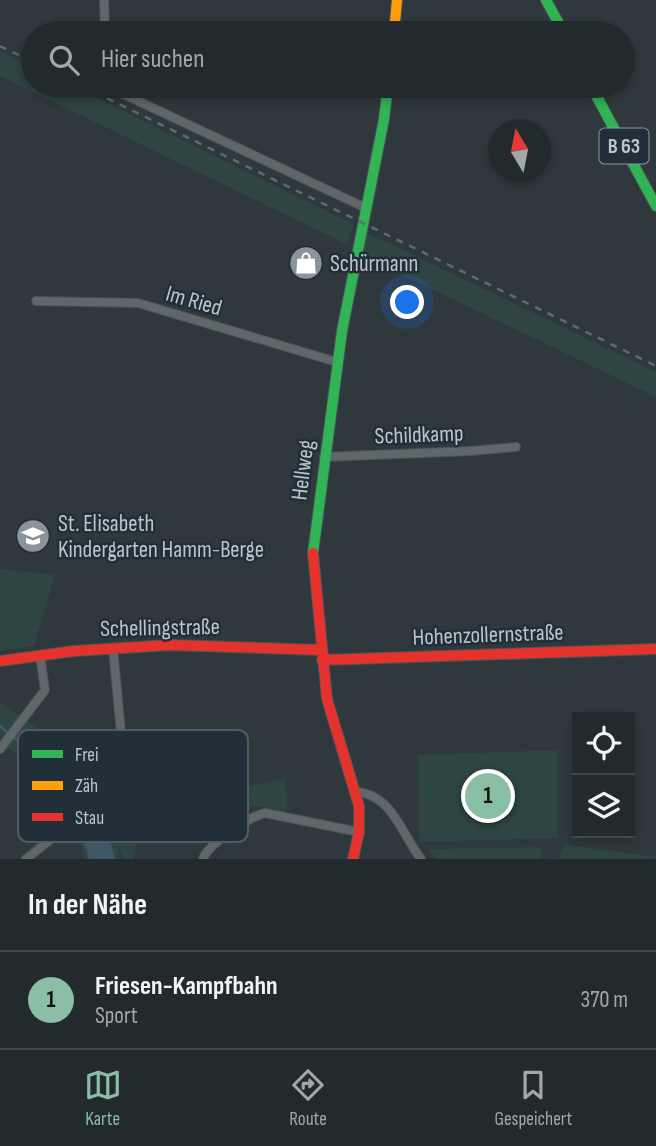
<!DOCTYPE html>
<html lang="de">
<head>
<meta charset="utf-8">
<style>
  body { margin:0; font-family:"Sofia Sans Condensed",sans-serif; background:#2f3639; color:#f1f3f6 }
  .controls { position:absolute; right:21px; bottom:21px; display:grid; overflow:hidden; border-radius:0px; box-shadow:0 4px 10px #0003 }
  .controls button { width:63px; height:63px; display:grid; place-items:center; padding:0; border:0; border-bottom:2px solid #404649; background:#232a2d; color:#f1f3f6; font:35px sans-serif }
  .compass { position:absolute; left:488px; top:119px; width:63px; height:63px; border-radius:50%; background:#232a2d; box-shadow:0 4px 10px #0003; rotate:350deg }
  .you { position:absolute; left:408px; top:303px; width:24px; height:24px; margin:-18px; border:5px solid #fff; border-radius:50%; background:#1a73e8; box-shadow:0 0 0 10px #1a73e833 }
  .badge { display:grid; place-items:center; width:46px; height:46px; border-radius:50%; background:#8abfa5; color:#111; font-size:23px; font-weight:700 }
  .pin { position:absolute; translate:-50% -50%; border:4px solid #fff; box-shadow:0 2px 7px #0006 }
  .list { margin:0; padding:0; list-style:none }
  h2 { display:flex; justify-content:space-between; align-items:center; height:91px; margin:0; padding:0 28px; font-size:30px }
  h2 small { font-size:23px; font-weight:400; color:#a3a7aa }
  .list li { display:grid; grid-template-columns:46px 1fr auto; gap:21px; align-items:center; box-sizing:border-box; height:98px; padding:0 28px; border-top:2px solid #404649 }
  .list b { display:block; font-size:26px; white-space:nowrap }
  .list p { margin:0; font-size:23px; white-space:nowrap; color:#a3a7aa }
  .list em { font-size:23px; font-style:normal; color:#a3a7aa }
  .icon { flex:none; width:38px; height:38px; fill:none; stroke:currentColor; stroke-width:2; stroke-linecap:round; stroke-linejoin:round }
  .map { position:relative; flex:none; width:656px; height:859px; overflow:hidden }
  .search { position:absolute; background:#232a2d; box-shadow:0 4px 10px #0003; left:21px; right:21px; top:21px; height:77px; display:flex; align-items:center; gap:18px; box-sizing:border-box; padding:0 24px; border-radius:38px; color:#a3a7aa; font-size:26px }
  .sheet { height:189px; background:#232a2d }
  nav { display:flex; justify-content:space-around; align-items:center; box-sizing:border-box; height:98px; border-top:2px solid #404649; background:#232a2d; font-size:19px; color:#a3a7aa }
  nav a { display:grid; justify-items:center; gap:4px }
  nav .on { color:#8abfa5 }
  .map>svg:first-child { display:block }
  .green { fill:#2e4543 }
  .water { fill:#3e5766 }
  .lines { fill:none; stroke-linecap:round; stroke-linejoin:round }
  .stream { stroke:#3e5766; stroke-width:2.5 }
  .street-casing { stroke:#4d5357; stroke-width:10 }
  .fast-casing { stroke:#4d5357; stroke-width:12 }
  .slow-casing { stroke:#4d5357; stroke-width:12 }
  .jam-casing { stroke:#4d5357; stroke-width:12 }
  .street { stroke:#60666a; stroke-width:8 }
  .fast { stroke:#30b455; stroke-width:10 }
  .slow { stroke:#ff9f0a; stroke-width:10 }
  .jam { stroke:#e5322d; stroke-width:10 }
  .rail { stroke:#63696e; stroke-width:2.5; stroke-dasharray:7 7; stroke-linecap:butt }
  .labels { text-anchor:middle; stroke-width:5; stroke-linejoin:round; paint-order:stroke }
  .shield { fill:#222f38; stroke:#8d98a0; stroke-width:2 }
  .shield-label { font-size:21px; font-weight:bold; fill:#bbc5cc }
  .poi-label { font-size:23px; fill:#bbc5cc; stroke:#222f38; text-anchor:start }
  .street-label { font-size:23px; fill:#bbc5cc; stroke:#222f38 }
  .key { fill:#222f38; stroke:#505c64; stroke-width:2 }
  .key-label { font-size:19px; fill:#bbc5cc }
</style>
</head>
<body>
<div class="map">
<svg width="656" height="859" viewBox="0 0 656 859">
  <rect width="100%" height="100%" fill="#2f383c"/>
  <path class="green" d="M0,51L33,67V86H72L353,224L348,245L0,76Z
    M366,232L656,372V397L359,254Z
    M0,569L55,575L34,646L0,651Z
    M0,702L50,737L84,777L111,817L137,809L193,801L285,778L288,802L286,812L253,805L227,822C192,796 137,811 134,859H123L117,842L120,859H85L78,833L56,784L3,745L5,741L0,737Z
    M558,750V838L419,842L418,755Z
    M564,844L656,857V859H559Z
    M541,847L542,859H436L428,849Z"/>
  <path class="water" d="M99,831L110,839L115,859H89L82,836Z"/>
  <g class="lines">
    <path class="stream" d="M0,726L7,732
      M14,737L22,745
      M83,816L88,826"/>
    <g class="street-casing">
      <path id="street" d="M104,0L105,33
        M106,86L366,208
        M36,301L138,303L337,362
        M324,457L470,451L516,447
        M0,749L45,690L40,655
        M84,777L110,773L122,769L129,754L121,733L113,648
        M355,792C392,793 402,835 421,859
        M26,859L51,839
        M203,859C208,844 249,817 265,813L359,832"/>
    </g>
    <g class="fast-casing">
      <path id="fast" d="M546,0L564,33
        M591,86L656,206
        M313,553L342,331L384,119L388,86"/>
    </g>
    <g class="slow-casing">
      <path id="slow" d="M394,33L397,0"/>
    </g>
    <g class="jam-casing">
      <path id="jam" d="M313,553L327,699L359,806V832L353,859
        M322,660L656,649
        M0,661L74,651L170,645L321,650"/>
    </g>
    <use href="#street" class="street"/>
    <use href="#fast" class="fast"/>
    <use href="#slow" class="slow"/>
    <use href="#jam" class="jam"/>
    <path class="rail" d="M0,46L33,62
      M82,86L656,366"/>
  </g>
  <defs>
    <g id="shop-disc" transform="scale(1.75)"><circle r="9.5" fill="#8a949a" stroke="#222f38"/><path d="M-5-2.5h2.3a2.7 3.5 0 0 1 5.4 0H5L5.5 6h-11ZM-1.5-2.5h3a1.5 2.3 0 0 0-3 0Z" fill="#fff"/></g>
    <g id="school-disc" transform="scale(1.75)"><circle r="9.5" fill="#8a949a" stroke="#222f38"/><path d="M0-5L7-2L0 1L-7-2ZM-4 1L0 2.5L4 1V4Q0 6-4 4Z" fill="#fff"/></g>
  </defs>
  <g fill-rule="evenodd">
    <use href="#shop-disc" x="306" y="263"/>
    <use href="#school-disc" x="33" y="536"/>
  </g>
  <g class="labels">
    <rect class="shield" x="599.5" y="128.5" width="49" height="35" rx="5"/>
    <g class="shield-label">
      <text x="624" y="153">B 63</text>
    </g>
    <g class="poi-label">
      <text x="330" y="271">Schürmann</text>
      <text x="58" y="531">St. Elisabeth<tspan x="58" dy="26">Kindergarten Hamm-Berge</tspan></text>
    </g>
    <g class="street-label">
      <text transform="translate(194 300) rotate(16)" y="8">Im Ried</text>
      <text transform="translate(419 434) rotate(-2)" y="8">Schildkamp</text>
      <text transform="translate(302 470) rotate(-83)" y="8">Hellweg</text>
      <text transform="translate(160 627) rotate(-1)" y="8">Schellingstraße</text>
      <text transform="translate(488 634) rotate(-2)" y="8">Hohenzollernstraße</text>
    </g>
  </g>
  <rect x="18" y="730" width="230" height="112" rx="10" class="key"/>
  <rect x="32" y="750" width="31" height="8" fill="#30b455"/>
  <rect x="32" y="781" width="31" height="9" fill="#ff9f0a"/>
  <rect x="32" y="813" width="31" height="8" fill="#e5322d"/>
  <g class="key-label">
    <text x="75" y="761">Frei</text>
    <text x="75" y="792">Zäh</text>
    <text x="75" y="824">Stau</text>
  </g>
</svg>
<div class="controls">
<button><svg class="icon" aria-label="locate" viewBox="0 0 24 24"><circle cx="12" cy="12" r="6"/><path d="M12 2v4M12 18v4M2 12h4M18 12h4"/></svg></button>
<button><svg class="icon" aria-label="layers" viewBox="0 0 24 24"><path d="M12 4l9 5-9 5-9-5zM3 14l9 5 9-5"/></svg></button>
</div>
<svg class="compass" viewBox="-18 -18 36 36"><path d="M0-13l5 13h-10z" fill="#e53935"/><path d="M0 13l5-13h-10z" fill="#a3a7aa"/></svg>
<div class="you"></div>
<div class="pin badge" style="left:488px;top:796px">1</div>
<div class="search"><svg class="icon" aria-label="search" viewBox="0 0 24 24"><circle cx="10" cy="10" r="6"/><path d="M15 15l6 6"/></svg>Hier suchen</div>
</div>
<section class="sheet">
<h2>In der Nähe<small></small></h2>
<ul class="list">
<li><span class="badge">1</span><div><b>Friesen-Kampfbahn</b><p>Sport</p></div><em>370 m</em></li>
</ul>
</section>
<nav>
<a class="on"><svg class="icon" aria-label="map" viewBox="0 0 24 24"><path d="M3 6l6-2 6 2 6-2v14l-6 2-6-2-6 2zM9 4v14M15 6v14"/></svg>Karte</a>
<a><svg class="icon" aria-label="directions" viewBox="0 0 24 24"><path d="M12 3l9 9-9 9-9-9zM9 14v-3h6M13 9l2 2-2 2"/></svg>Route</a>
<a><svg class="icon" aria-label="saved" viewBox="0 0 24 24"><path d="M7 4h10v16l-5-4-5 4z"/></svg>Gespeichert</a>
</nav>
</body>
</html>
